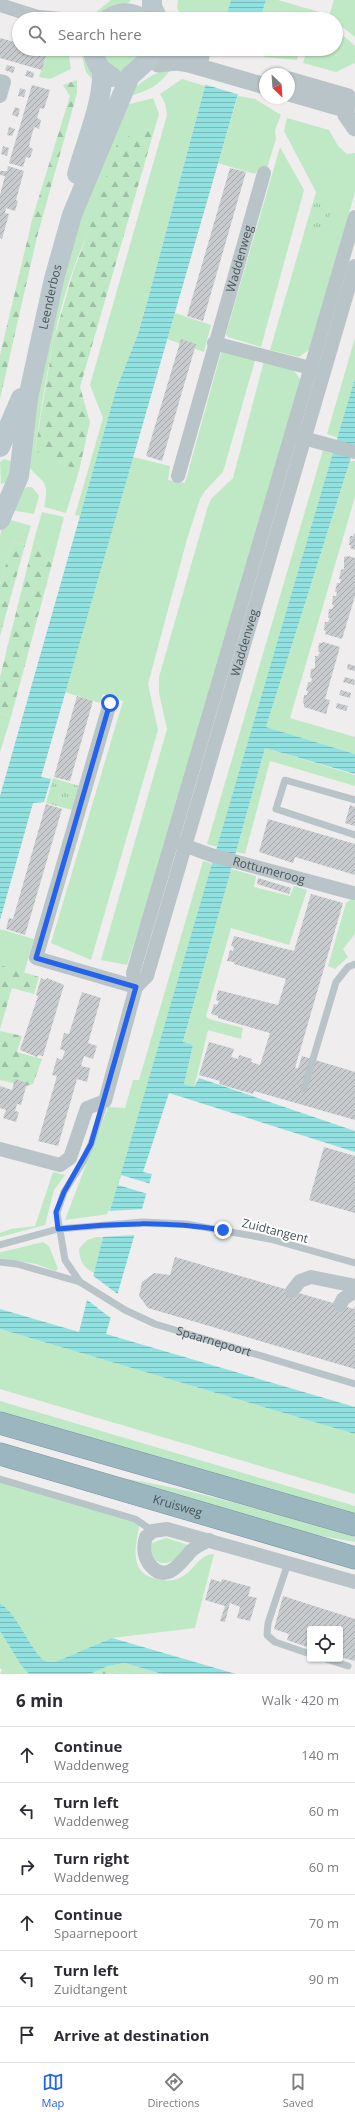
<!DOCTYPE html>
<html lang="en">
<head>
<meta charset="utf-8">
<style>
  body { margin:0; font-family:"Open Sans",sans-serif; background:#f7f7f7; color:#2b2b33 }
  .controls { position:absolute; right:12px; bottom:12px; display:grid; overflow:hidden; border-radius:4px; box-shadow:0 1px 3px #0004 }
  .controls button { width:36px; height:36px; display:grid; place-items:center; padding:0; border:0; border-bottom:1px solid #e1e1e2; background:#fff; color:#2b2b33; font:20px sans-serif }
  .compass { position:absolute; left:259px; top:68px; width:36px; height:36px; border-radius:50%; background:#fff; box-shadow:0 1px 3px #0004; rotate:155deg }
  .stop { position:absolute; width:12px; height:12px; margin:-9px; border:3px solid #2563eb; border-radius:50%; background:#fff }
  .stop.end { background:#2563eb; border-color:#fff; box-shadow:0 1px 4px #0008 }
  .list { margin:0; padding:0; list-style:none }
  h2 { display:flex; justify-content:space-between; align-items:center; height:52px; margin:0; padding:0 16px; font-size:17px }
  h2 small { font-size:13px; font-weight:400; color:#7c7c81 }
  .list li { display:grid; grid-template-columns:26px 1fr auto; gap:12px; align-items:center; box-sizing:border-box; height:56px; padding:0 16px; border-top:1px solid #e1e1e2 }
  .list b { display:block; font-size:15px; white-space:nowrap }
  .list p { margin:0; font-size:13px; white-space:nowrap; color:#7c7c81 }
  .list em { font-size:13px; font-style:normal; color:#7c7c81 }
  .icon { flex:none; width:22px; height:22px; fill:none; stroke:currentColor; stroke-width:2; stroke-linecap:round; stroke-linejoin:round }
  .map { position:relative; flex:none; width:355px; height:1674px; overflow:hidden }
  .search { position:absolute; background:#fff; box-shadow:0 1px 3px #0004; left:12px; right:12px; top:12px; height:44px; display:flex; align-items:center; gap:10px; box-sizing:border-box; padding:0 14px; border-radius:22px; color:#7c7c81; font-size:15px }
  .sheet { height:388px; background:#fff }
  nav { display:flex; justify-content:space-around; align-items:center; box-sizing:border-box; height:56px; border-top:1px solid #e1e1e2; background:#fff; font-size:11px; color:#7c7c81 }
  nav a { display:grid; justify-items:center; gap:2px }
  nav .on { color:#2563eb }
  .map>svg:first-child { display:block }
  .green { fill:#bfe9c5 }
  .forest { fill:url(#forest-firs) }
  .park { fill:url(#park-tufts) }
  .water { fill:url(#water-rules) }
  .pier { fill:#efeded }
  .building { fill:url(#building-hatch) }
  .lines { fill:none; stroke-linecap:round; stroke-linejoin:round }
  .trunk-casing { stroke:#7495a2; stroke-width:23 }
  .service { stroke:#b9c4c8; stroke-width:7 }
  .minor { stroke:#b9c4c8; stroke-width:14 }
  .tertiary { stroke:#b9c4c8; stroke-width:17 }
  .secondary { stroke:#bac7cd; stroke-width:20 }
  .trunk { stroke:#9cb6c0; stroke-width:22 }
  .route { stroke:#2563eb; stroke-width:5 }
  .labels { text-anchor:middle; stroke-width:4; stroke-linejoin:round; paint-order:stroke }
  .street-label { font-size:12px; fill:#475458; stroke:#fff }
</style>
</head>
<body>
<div class="map">
<svg width="355" height="1674" viewBox="0 0 355 1674">
  <defs>
    <pattern id="forest-firs" width="22" height="20" patternUnits="userSpaceOnUse"><rect width="22" height="20" fill="#bfe9c5"/><path d="M5 1l3.5 6h-7zM16 11l3.5 6h-7z" fill="#9dbfa3"/></pattern>
    <pattern id="park-tufts" width="24" height="20" patternUnits="userSpaceOnUse"><rect width="24" height="20" fill="#bfe9c5"/><path d="M3 7l-1-3M5 7V3M7 7l1-3M15 17l-1-3M17 17v-4M19 17l1-3" fill="none" stroke="#9dbfa3"/></pattern>
    <pattern id="water-rules" width="6" height="5" patternUnits="userSpaceOnUse"><rect width="6" height="5" fill="#90e1df"/><path d="M0 2.5h6" fill="none" stroke="#77b9b8"/></pattern>
    <pattern id="building-hatch" width="6" height="6" patternUnits="userSpaceOnUse"><rect width="6" height="6" fill="#c7cbce"/><path d="M-1 1l2-2M0 6l6-6M5 7l2-2" fill="none" stroke="#a3a7aa"/></pattern>
  </defs>
  <rect width="100%" height="100%" fill="#efeded"/>
  <path class="green" d="M111,0H131C121,11 104,16 90,17Z
    M178,0H231L225,19H183L177,8Z
    M266,0H278L323,13L315,19H260Z
    M334,0H355V37L336,22V19L329,16Z
    M336,29L355,46V63L336,72L303,63L307,49H336Z
    M49,49H68L71,69L50,79L39,77Z
    M80,49H85L98,86L86,72Z
    M101,49H147L121,72L110,67Z
    M251,49H300L297,60L265,57Z
    M171,69C160,85 146,93 127,96C138,83 155,71 171,69Z
    M182,79L205,86L148,299L138,334L116,390L80,516L75,515L103,418L90,385L167,115L165,103L160,94Z
    M238,96L255,99L281,115L275,130L276,139L267,168H259L255,174L218,163Z
    M153,98L159,114L154,131L145,129C126,164 105,199 87,236C56,301 46,379 35,450L79,471L66,513L44,507C50,479 43,484 27,465L31,401L78,208L126,105Z
    M287,118L329,130L338,146L347,154L355,153V192L310,349L299,357L270,350L316,192L284,131Z
    M280,147L304,190L261,347L228,337L226,334Z
    M175,313L211,325L204,352L167,339Z
    M355,338V378L338,438L327,434Z
    M222,349L256,357L223,472L205,491L200,499L187,539L148,684L158,730L91,960L51,943L123,701L103,694L100,703L65,692L133,457L170,466L168,480L185,483Z
    M264,361C283,365 293,364 302,383L167,843L127,965L101,960L167,729L159,693V677L208,506L211,499L233,478Z
    M323,450L333,454L218,847L207,844Z
    M4,459L11,461L12,465L7,482L1,484L0,462Z
    M350,461H355V497L290,718L355,737V754L266,727Z
    M27,487H32L39,496L34,514L10,510L20,491Z
    M42,512L64,517L52,564L34,540Z
    M4,518L31,526L25,545L13,541L0,584V536Z
    M0,713L11,717L0,752Z
    M265,748L355,775V786L270,761L245,854L236,852Z
    M203,861L213,864L109,1214L65,1220L108,1107L125,1108L133,1080H139Z
    M231,869L256,876L254,887L290,896L294,886L307,890L289,945L231,928L206,1016L209,1019L243,1028L241,1039L208,1030L194,1088L184,1084L193,1045L183,1043Z
    M353,898L355,899V934L343,949L348,957L335,969L328,966L346,903Z
    M0,929L34,939L24,973L0,965Z
    M53,1172L65,1175L54,1190L45,1225L0,1237V1233L11,1229L35,1226Z
    M96,1237H104L94,1273C83,1267 80,1262 79,1249L87,1240Z
    M43,1242L49,1246L58,1269L55,1271L36,1264L0,1258V1252H2Z
    M0,1329L355,1434V1494L0,1389Z
    M0,1401L355,1506V1517L0,1414Z
    M86,1473C178,1484 266,1511 355,1537V1542L276,1528Z
    M0,1481L140,1522C137,1540 128,1569 150,1577C193,1592 191,1554 214,1554L195,1628L112,1638L55,1662C52,1662 48,1662 45,1661C31,1654 17,1615 0,1603Z
    M166,1538L188,1545C183,1550 178,1558 172,1561C158,1568 148,1556 152,1543Z
    M0,1631L21,1665L29,1674H0L2,1670L0,1668Z
    M125,1663L162,1674H121L108,1666Z"/>
  <path class="forest" d="M77,80V93L37,237L0,399V355L33,216L70,96L63,85Z
    M145,129L154,131L80,387L90,422L79,471L35,451L53,342L74,269L87,236L118,141Z
    M34,540L52,564L11,717L0,713V677Z
    M13,541L25,545L0,636V584Z
    M0,965L39,977L34,994L12,988L0,1029Z
    M0,1031L22,1036L17,1052L42,1059L33,1084L26,1086L0,1080Z
    M108,1666L121,1674H90Z"/>
  <path class="park" d="M314,202L332,208L322,238L304,232Z
    M53,778L79,786L72,810L46,803Z"/>
  <path class="water" d="M231,0H266L260,19H225Z
    M215,49H251L41,777L51,779L44,802L33,803L0,920V796L116,390L138,334L148,299Z
    M355,378V445L266,727L355,754V774L265,748L183,1042L193,1045L184,1084L194,1087L199,1078L355,1131V1152L169,1093L143,1172L152,1174L106,1334L355,1407V1434L0,1329V1309L79,1332L109,1214Z
    M0,1603C19,1616 32,1654 45,1661C48,1662 52,1662 55,1662L112,1638L236,1674H162L125,1663L108,1666L90,1674H29L21,1665L0,1631Z"/>
  <path class="pier" d="M213,49H237L252,53L240,95L203,84Z
    M121,1175L151,1184L148,1194L118,1185Z
    M144,1209L136,1235L101,1237L108,1211Z
    M92,1275L119,1295L112,1319L86,1299Z"/>
  <path class="building" d="M0,38L18,43L17,48L19,49L26,51V49H38L47,52L42,70L0,58Z
    M7,65L15,67L13,73L5,70Z
    M27,70L34,73L33,78L25,76Z
    M32,85L50,90L44,109L40,108L37,118L41,120L39,129L34,127L31,138L29,147L33,149L30,158L26,157L23,167L9,163Z
    M20,88L26,90L24,97L18,96Z
    M15,107L20,109L18,117L12,115Z
    M9,127L15,129L12,136L7,135Z
    M3,146L9,148L7,156L1,154Z
    M8,166L24,171L16,200L18,201L15,211L6,208L5,213L9,214L2,239L0,238V195L5,176L0,175V171H7Z
    M230,168L246,172L203,321L187,316Z
    M181,339L196,344L162,461L146,456Z
    M355,533V550L350,548L351,545H349L350,536H353Z
    M348,556L355,558V596L342,639L325,634L326,631L324,630L325,622H328L330,618H328L329,609H332L334,605H332L333,596H336L337,592H335L337,583H340L341,579H339L341,570L344,569V557Z
    M323,642L340,647L325,699L330,700L326,714L304,707V704L303,703L304,695H307L308,691H306L308,682H311L312,678H310L311,669L315,668V656H318L320,652H318L319,643H322Z
    M348,664L355,666V671L347,669Z
    M345,677L355,680L354,685L343,682Z
    M341,690L351,693L350,698L339,695Z
    M77,696L93,701L70,781L54,777Z
    M337,703L348,706L346,711L336,708Z
    M46,804L62,809L25,935L6,929L9,918L13,919Z
    M350,805L355,807V826L345,823Z
    M268,819L355,844V875L295,857L293,863L259,852Z
    M258,878L291,888L289,894L257,884Z
    M311,894L343,903L295,1068H298L302,1056L355,1072V1120L254,1091L253,1094L219,1084L220,1081L199,1075L209,1042L234,1049L231,1057L238,1059L239,1055L252,1059L251,1062L260,1065L270,1033L218,1018V1016L211,1014L214,1004L217,1005L219,1001L216,1000L218,990L278,1005L286,979L234,964V962L227,961L230,950L233,951L234,947L231,946L234,936L294,951Z
    M41,978L46,980L47,978L64,985L43,1056L38,1055L37,1057L20,1050L38,996L36,995Z
    M82,992L101,998L88,1043L97,1046L93,1059L84,1056L81,1066L90,1068L87,1082L77,1079L58,1146L38,1141L57,1076L52,1075L57,1058L62,1060L65,1051L60,1049L64,1033L69,1034Z
    M15,1079L27,1083L21,1105L17,1104L15,1111L19,1112L16,1122L3,1118L6,1110L0,1108V1086L12,1090Z
    M324,1147L355,1156V1213L309,1200Z
    M175,1257L354,1309L355,1306V1369L148,1308L139,1296L142,1282L154,1273L170,1275Z
    M211,1579L221,1582L222,1579L251,1587L248,1596L257,1598L250,1621L237,1618L240,1607L230,1603L225,1622L220,1621L225,1606L205,1600Z
    M283,1596L355,1619V1661L340,1657V1629H310V1648L287,1640L289,1634L274,1629Z"/>
  <g class="lines">
    <g class="trunk-casing">
      <g id="trunk">
        <path d="M0,1423L355,1525"/>
        <path id="s6" d="M0,1454L355,1558"/>
      </g>
    </g>
    <g class="service">
      <path d="M355,800L285,780L276,809L355,835"/>
      <path d="M304,1089L336,982L348,967L355,964"/>
      <path d="M0,1245L58,1229L143,1222L186,1224L270,1239L355,1263"/>
      <path id="s1" d="M0,1262L17,1264L80,1282L125,1310L155,1324L355,1384"/>
      <path d="M80,1282L65,1260L57,1213L64,1192L83,1162L91,1144L105,1101"/>
      <path d="M0,1479L135,1519L153,1531"/>
      <path d="M288,1563L268,1623L267,1635L275,1642L310,1654"/>
      <path d="M326,1659L348,1666"/>
    </g>
    <g class="minor">
      <path d="M0,5L44,19"/>
      <path d="M40,17L61,19"/>
      <path d="M0,81L4,82L0,96"/>
      <path d="M214,343L318,370"/>
      <path d="M296,436L355,452"/>
      <path id="s2" d="M178,476L264,173"/>
      <path d="M110,703L36,958L136,987"/>
      <path id="s3" d="M178,843L211,855L353,893"/>
      <path id="s4" d="M136,987L147,976L355,266"/>
      <path d="M0,1149L60,1165L70,1158L87,1108L105,1101L136,987L133,973L355,217"/>
      <path d="M292,1291L300,1281L311,1277L355,1286"/>
      <path d="M340,1305L343,1299L355,1291"/>
      <path d="M209,1540C203,1543 195,1547 191,1551C181,1562 167,1584 151,1566C143,1557 143,1547 146,1537L153,1531L167,1529L355,1582"/>
    </g>
    <path class="tertiary" d="M176,49L201,57
      M158,64L177,62L189,64L265,86
      M289,80L348,97
      M289,93L345,109
      M347,99L346,115L355,128"/>
    <g class="secondary">
      <path d="M152,0V7L158,19"/>
      <path d="M108,19C119,12 131,11 143,19"/>
      <path d="M93,49C94,62 101,71 112,77"/>
      <path d="M77,174C85,144 104,101 102,70"/>
      <path d="M0,447L21,398"/>
      <path id="s5" d="M0,520L19,476L28,398L54,279L72,215L130,76L149,59L154,49"/>
    </g>
    <use href="#trunk" class="trunk"/>
  </g>
  <g class="lines">
    <path class="route" d="M110,703L36,958L136,987L91,1144L64,1192L56,1212L58,1229C115,1223 166,1221 223,1230"/>
  </g>
  <g class="labels">
    <g class="street-label">
      <text dy="4" stroke="none"><textPath href="#s2" startOffset="226">Waddenweg</textPath></text>
      <text dy="4" stroke="none"><textPath href="#s5" startOffset="230">Leenderbos</textPath></text>
      <text dy="4" stroke="none"><textPath href="#s4" startOffset="363">Waddenweg</textPath></text>
      <text dy="4" stroke="none"><textPath href="#s3" startOffset="95">Rottumeroog</textPath></text>
      <text transform="translate(275 1231) rotate(14)" y="4">Zuidtangent</text>
      <text dy="4" stroke="none"><textPath href="#s1" startOffset="230">Spaarnepoort</textPath></text>
      <text dy="4" stroke="none"><textPath href="#s6" startOffset="185">Kruisweg</textPath></text>
    </g>
  </g>
</svg>
<div class="controls">
<button><svg class="icon" aria-label="locate" viewBox="0 0 24 24"><circle cx="12" cy="12" r="6"/><path d="M12 2v4M12 18v4M2 12h4M18 12h4"/></svg></button>
</div>
<svg class="compass" viewBox="-18 -18 36 36"><path d="M0-13l5 13h-10z" fill="#e53935"/><path d="M0 13l5-13h-10z" fill="#7c7c81"/></svg>
<div class="stop" style="left:110px;top:703px"></div>
<div class="stop end" style="left:223px;top:1230px"></div>
<div class="search"><svg class="icon" aria-label="search" viewBox="0 0 24 24"><circle cx="10" cy="10" r="6"/><path d="M15 15l6 6"/></svg>Search here</div>
</div>
<section class="sheet">
<h2>6 min<small>Walk · 420 m</small></h2>
<ul class="list">
<li><svg class="icon" aria-label="ahead" viewBox="0 0 24 24"><path d="M12 20V5M6 11l6-6 6 6"/></svg><div><b>Continue</b><p>Waddenweg</p></div><em>140 m</em></li>
<li><svg class="icon" aria-label="left" viewBox="0 0 24 24"><path d="M17 20v-9H6M10 6l-5 5 5 5"/></svg><div><b>Turn left</b><p>Waddenweg</p></div><em>60 m</em></li>
<li><svg class="icon" aria-label="right" viewBox="0 0 24 24"><path d="M7 20v-9h11M14 6l5 5-5 5"/></svg><div><b>Turn right</b><p>Waddenweg</p></div><em>60 m</em></li>
<li><svg class="icon" aria-label="ahead" viewBox="0 0 24 24"><path d="M12 20V5M6 11l6-6 6 6"/></svg><div><b>Continue</b><p>Spaarnepoort</p></div><em>70 m</em></li>
<li><svg class="icon" aria-label="left" viewBox="0 0 24 24"><path d="M17 20v-9H6M10 6l-5 5 5 5"/></svg><div><b>Turn left</b><p>Zuidtangent</p></div><em>90 m</em></li>
<li><svg class="icon" aria-label="arrive" viewBox="0 0 24 24"><path d="M6 21V4h12l-3 4 3 4H6"/></svg><div><b>Arrive at destination</b></div></li>
</ul>
</section>
<nav>
<a class="on"><svg class="icon" aria-label="map" viewBox="0 0 24 24"><path d="M3 6l6-2 6 2 6-2v14l-6 2-6-2-6 2zM9 4v14M15 6v14"/></svg>Map</a>
<a><svg class="icon" aria-label="directions" viewBox="0 0 24 24"><path d="M12 3l9 9-9 9-9-9zM9 14v-3h6M13 9l2 2-2 2"/></svg>Directions</a>
<a><svg class="icon" aria-label="saved" viewBox="0 0 24 24"><path d="M7 4h10v16l-5-4-5 4z"/></svg>Saved</a>
</nav>
</body>
</html>
